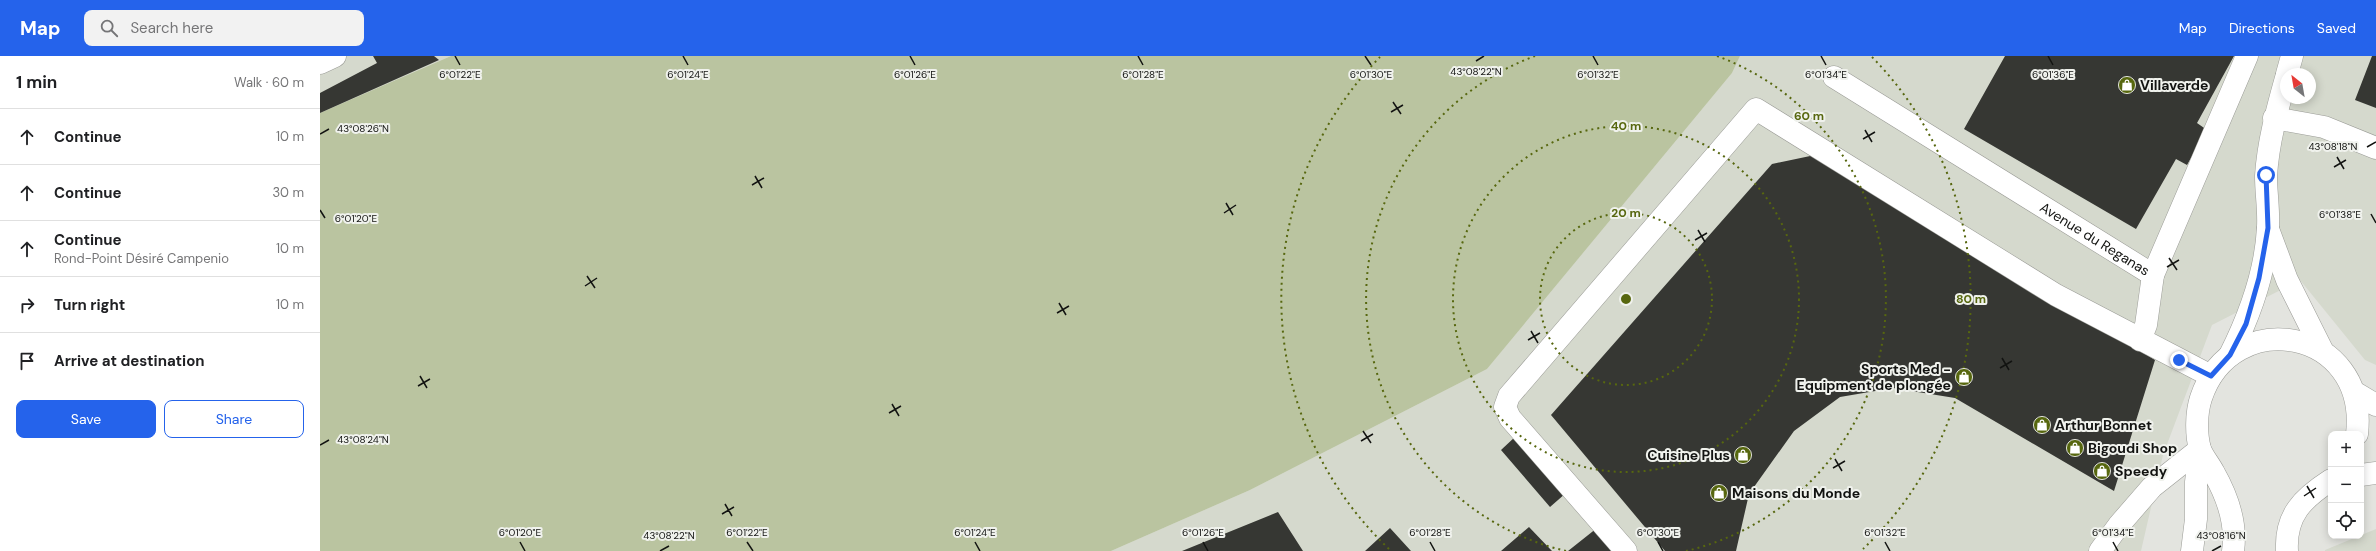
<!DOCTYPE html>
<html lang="en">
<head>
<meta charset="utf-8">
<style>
  body { margin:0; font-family:"DM Sans",sans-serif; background:#f2f2f2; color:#202124 }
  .controls { position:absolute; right:12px; bottom:12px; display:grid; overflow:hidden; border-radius:8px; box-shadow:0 2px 10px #0003 }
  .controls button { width:36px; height:36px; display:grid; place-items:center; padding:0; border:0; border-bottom:1px solid #e0e0e0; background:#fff; color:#202124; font:20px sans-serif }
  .compass { position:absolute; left:1960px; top:12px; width:36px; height:36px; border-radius:50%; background:#fff; box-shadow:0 2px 10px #0003; rotate:329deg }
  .stop { position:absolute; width:12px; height:12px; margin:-9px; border:3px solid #2563eb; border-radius:50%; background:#fff }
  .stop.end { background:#2563eb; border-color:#fff; box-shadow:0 1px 4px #0008 }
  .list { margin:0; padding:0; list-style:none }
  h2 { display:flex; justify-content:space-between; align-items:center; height:52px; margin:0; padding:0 16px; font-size:17px }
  h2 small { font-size:13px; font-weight:400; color:#757577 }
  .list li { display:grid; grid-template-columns:26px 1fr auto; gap:12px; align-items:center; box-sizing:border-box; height:56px; padding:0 16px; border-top:1px solid #e0e0e0 }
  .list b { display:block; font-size:15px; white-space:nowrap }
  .list p { margin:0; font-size:13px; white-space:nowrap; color:#757577 }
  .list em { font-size:13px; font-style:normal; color:#757577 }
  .actions { display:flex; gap:8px; padding:12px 16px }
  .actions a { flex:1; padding:9px 0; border:1px solid #2563eb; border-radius:8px; text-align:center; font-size:14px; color:#2563eb }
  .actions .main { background:#2563eb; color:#fff }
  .icon { flex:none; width:22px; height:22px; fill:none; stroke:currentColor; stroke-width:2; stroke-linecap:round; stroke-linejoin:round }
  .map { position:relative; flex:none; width:2056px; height:495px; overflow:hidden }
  header { display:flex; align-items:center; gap:24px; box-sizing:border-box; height:56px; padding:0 20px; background:#2563eb; color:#fff }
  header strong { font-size:19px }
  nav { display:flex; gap:22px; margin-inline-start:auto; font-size:14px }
  .search { width:280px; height:36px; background:#f2f2f2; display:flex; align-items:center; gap:10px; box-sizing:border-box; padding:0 14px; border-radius:8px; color:#757577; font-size:15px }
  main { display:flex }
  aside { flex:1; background:#fff }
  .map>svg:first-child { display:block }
  .built { fill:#d5d9cd; fill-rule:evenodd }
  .green { fill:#bac4a0 }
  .building { fill:#363733 }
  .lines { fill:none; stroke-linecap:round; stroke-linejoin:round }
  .minor-casing { stroke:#9b9c97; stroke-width:23 }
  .major-casing { stroke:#9b9c97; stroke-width:23 }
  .minor { stroke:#fff; stroke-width:22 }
  .major { stroke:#fff; stroke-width:22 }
  .route { stroke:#2563eb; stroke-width:5 }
  .ticks { fill:none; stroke:#121311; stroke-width:1.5 }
  .ring { fill:none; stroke:#57670f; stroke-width:2; stroke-dasharray:2 4 }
  .labels { text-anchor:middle; stroke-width:4; stroke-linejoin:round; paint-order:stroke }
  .poi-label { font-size:14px; font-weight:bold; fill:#121311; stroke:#f0f2ed; text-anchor:start }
  .street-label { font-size:14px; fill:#121311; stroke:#f0f2ed }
  .ticks-label { font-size:10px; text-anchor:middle; fill:#121311; stroke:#f0f2ed; stroke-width:4; stroke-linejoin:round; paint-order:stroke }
  .centre { fill:#57670f; stroke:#f0f2ed; stroke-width:2 }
  .ring-label { font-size:12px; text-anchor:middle; font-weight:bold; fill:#57670f; stroke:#f0f2ed; stroke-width:4; stroke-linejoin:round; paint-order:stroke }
</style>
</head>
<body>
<header>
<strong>Map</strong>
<div class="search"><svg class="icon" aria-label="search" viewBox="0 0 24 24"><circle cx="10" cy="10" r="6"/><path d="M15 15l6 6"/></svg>Search here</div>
<nav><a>Map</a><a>Directions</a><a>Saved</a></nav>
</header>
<main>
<aside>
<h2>1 min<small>Walk · 60 m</small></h2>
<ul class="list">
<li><svg class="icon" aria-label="ahead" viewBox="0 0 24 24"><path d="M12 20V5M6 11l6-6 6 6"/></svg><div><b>Continue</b></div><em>10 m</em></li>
<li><svg class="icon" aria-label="ahead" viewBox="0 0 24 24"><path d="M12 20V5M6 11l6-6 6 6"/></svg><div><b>Continue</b></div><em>30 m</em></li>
<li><svg class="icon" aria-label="ahead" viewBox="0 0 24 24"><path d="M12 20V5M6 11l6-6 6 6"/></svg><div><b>Continue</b><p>Rond-Point Désiré Campenio</p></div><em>10 m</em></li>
<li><svg class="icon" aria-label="right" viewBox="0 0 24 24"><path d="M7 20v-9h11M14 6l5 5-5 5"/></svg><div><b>Turn right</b></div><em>10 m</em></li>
<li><svg class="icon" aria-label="arrive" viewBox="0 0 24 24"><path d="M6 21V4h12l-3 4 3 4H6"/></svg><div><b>Arrive at destination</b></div></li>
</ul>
<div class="actions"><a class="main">Save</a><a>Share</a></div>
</aside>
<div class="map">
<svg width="2056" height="495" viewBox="0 0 2056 495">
  <rect width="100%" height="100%" fill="#e3e4df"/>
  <path class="built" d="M0,0H131L0,57Z
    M1420,0H2056V309L2045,304L1980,224L1892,269L1843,399L1821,495H791L930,434L1167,313L1412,17ZM1966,18H1990V42H1966Z
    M2056,473V495H2005V494Z"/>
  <path class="green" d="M131,0H1420L1412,17L1167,313L930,434L791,495H0V57Z"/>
  <path class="building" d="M53,0H114L119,4L0,57V37L57,7Z
    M1685,0H1914L1877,67L1887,74L1867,109L1856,103L1816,173L1644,73Z
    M2052,0H2056V52L2035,44Z
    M1495,99L1835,304L1794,435L1635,342L1573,332L1520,341L1474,375L1429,438L1416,495H1345L1231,359L1452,108Z
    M1196,380L1246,437L1230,451L1181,394Z
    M958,456L983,495H862Z
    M1209,471L1232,495H1181Z
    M1070,472L1091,495H1045Z
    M1277,472L1296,495H1248Z"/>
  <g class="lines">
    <g class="minor-casing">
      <g id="minor">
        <path d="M0,7L15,0"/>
        <path d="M1967,18L1972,0"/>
        <path id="s1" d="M1514,21L1833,219L1927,0"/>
        <path d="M1954,62L2004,71L2056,92"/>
        <path d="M1948,173L1967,224L2002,294"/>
        <path d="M1820,284L1826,269L1833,219"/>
        <path d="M1910,299C1929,261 1946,214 1948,171C1949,154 1946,137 1946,120C1948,87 1957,54 1966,22"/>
        <path d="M1306,495L1190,362L1185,351L1189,340L1436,53L1736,239L1891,320"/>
        <path d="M1780,495L1799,469L1832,431L1880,393"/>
      </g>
    </g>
    <g class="major-casing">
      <path id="major" d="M2034,336L2056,349
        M2041,419L2056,417
        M1872,495L1876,463V426L1880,393
        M1913,495C1917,468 1907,440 1894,417C1890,409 1883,401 1880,393C1876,379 1876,357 1881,342C1912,248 2049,272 2037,378
        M1967,495C1965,459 1983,442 2011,424"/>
    </g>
    <use href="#minor" class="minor"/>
    <use href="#major" class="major"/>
  </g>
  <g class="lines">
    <path class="route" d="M1859,304L1891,320L1910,299L1926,268L1939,222L1948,172L1946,119"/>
  </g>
  <path class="ticks" d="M135,0L140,9M363,0L368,9M590,0L595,9M818,0L823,9M1045,0L1051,9M1273,0L1278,9M1501,0L1506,9M1728,0L1733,9M1156,5L1164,0M1073,46L1081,58M1071,56L1083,49M1545,74L1552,86M0,78L9,73M1543,83L1555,76M2047,91L2056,86M2017,101L2024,113M2014,111L2026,104M435,120L442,132M432,129L444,122M906,147L913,159M0,154L5,162M904,157L916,149M2051,158L2056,167M1378,174L1385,186M1375,184L1387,177M1849,202L1857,214M1847,211L1859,204M267,220L275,232M265,230L277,222M739,247L746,259M737,257L749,250M1211,275L1218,287M1208,284L1220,277M1682,302L1689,314M1680,312L1692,305M100,320L107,332M98,330L110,323M572,348L579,360M569,357L581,350M1043,375L1051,387M1041,385L1053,378M0,389L9,384M1515,403L1522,415M1513,412L1525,405M1987,430L1994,442M1984,440L1996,432M405,448L412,460M402,458L414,451M200,486L205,495M427,486L433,495M655,486L660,495M883,486L888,495M1110,486L1115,495M1338,486L1343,495M1565,486L1570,495M1793,486L1798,495M340,495L349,490M1892,495L1901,490"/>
  <g class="ring">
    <circle cx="1306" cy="243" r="86"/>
    <circle cx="1306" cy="243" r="173"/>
    <path d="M1246 495A259 259 0 0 1 1215 0M1397 0A259 259 0 0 1 1366 495"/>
    <path d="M1069 493A345 345 0 0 1 1060 1M1552 1A345 345 0 0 1 1543 493"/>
  </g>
  <defs>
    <g id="shop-disc" transform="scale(0.9)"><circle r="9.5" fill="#57670f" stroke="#f0f2ed"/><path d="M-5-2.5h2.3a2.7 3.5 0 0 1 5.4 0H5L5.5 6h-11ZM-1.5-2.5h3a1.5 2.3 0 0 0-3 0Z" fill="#fff"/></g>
  </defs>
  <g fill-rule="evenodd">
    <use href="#shop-disc" x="1807" y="29"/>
    <use href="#shop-disc" x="1644" y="321"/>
    <use href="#shop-disc" x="1722" y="369"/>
    <use href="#shop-disc" x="1755" y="392"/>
    <use href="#shop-disc" x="1423" y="399"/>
    <use href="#shop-disc" x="1782" y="415"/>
    <use href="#shop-disc" x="1399" y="437"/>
  </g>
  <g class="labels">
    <g class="poi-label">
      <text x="1820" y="34">Villaverde</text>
      <text x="1631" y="318" text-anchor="end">Sports Med -<tspan x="1631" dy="16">Equipment de plongée</tspan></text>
      <text x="1735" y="374">Arthur Bonnet</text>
      <text x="1768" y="397">Bigoudi Shop</text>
      <text x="1410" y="404" text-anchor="end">Cuisine Plus</text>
      <text x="1795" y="420">Speedy</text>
      <text x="1412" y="442">Maisons du Monde</text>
    </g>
    <g class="street-label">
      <text dy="5" stroke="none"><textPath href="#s1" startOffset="307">Avenue du Reganas</textPath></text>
    </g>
  </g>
  <g class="ticks-label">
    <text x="1156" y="19">43°08'22"N</text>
    <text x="595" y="22">6°01'26"E</text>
    <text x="823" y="22">6°01'28"E</text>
    <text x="140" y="22">6°01'22"E</text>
    <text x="368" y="22">6°01'24"E</text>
    <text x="1051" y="22">6°01'30"E</text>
    <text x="1278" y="22">6°01'32"E</text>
    <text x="1506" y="22">6°01'34"E</text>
    <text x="1733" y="22">6°01'36"E</text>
    <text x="43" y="76">43°08'26"N</text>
    <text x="2013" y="94">43°08'18"N</text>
    <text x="2020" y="162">6°01'38"E</text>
    <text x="36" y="166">6°01'20"E</text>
    <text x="43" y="387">43°08'24"N</text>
    <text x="200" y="480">6°01'20"E</text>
    <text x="427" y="480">6°01'22"E</text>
    <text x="655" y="480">6°01'24"E</text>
    <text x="883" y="480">6°01'26"E</text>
    <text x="1110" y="480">6°01'28"E</text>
    <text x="1338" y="480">6°01'30"E</text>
    <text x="1565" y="480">6°01'32"E</text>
    <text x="1793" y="480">6°01'34"E</text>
    <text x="349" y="483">43°08'22"N</text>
    <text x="1901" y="483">43°08'16"N</text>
  </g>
  <circle cx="1306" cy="243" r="6" class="centre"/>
  <g class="ring-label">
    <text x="1489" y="64">60 m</text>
    <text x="1306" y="74">40 m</text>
    <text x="1306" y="161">20 m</text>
    <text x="1651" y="247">80 m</text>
  </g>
</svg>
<div class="controls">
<button>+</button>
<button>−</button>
<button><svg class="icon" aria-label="locate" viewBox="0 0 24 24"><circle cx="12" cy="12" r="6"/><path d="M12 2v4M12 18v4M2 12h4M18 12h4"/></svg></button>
</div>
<svg class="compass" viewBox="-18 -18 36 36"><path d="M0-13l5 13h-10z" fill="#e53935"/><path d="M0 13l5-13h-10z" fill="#757577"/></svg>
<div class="stop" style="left:1946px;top:119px"></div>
<div class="stop end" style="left:1859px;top:304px"></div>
</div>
</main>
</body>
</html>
